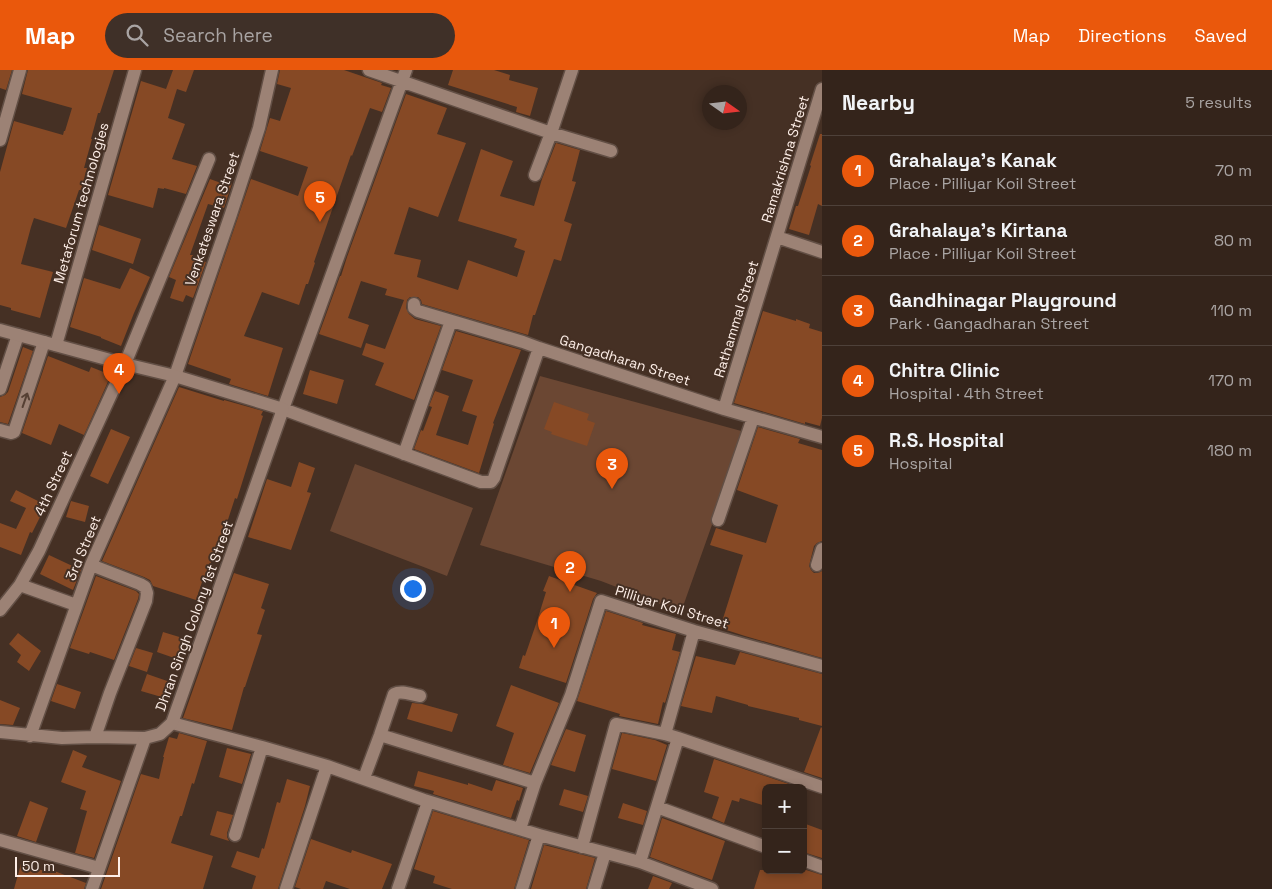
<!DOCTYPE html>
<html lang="en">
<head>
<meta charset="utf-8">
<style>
  body { margin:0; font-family:"Space Grotesk",sans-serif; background:#3f3028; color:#f1f3f6 }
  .controls { position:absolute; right:15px; bottom:15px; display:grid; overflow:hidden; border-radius:8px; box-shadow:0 2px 8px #0003 }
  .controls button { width:45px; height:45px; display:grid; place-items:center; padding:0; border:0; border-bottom:1px solid #4e413a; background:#34241b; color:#f1f3f6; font:25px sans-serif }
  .compass { position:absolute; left:702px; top:15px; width:45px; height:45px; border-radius:50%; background:#34241b; box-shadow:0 2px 8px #0003; rotate:104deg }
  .scale { position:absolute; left:15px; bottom:12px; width:105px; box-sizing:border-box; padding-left:5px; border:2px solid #fdeee7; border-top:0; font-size:14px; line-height:18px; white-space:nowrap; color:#fdeee7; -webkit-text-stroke:4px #453024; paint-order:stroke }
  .you { position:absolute; left:412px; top:518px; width:18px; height:18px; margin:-12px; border:4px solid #fff; border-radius:50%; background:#1a73e8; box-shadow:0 0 0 8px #1a73e833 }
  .badge { display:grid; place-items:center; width:32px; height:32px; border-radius:50%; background:#ea580c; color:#fff; font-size:16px; font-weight:700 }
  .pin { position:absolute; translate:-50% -41px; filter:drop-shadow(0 1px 2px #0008) }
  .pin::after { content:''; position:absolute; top:26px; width:18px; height:15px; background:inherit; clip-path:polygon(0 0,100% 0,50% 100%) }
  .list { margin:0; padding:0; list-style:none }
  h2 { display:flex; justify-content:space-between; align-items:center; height:65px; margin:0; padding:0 20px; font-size:21px }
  h2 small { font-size:16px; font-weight:400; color:#a9a4a3 }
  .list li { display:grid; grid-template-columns:32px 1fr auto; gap:15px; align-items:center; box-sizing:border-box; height:70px; padding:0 20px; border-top:1px solid #4e413a }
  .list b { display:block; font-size:19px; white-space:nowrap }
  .list p { margin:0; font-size:16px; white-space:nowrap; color:#a9a4a3 }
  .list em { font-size:16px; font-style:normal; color:#a9a4a3 }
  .icon { flex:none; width:28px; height:28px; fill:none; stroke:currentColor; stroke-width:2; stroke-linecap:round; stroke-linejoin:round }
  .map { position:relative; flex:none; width:822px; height:819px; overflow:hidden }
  header { display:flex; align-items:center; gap:30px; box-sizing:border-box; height:70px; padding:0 25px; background:#ea580c; color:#fff }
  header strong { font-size:24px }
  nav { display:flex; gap:28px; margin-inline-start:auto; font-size:18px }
  .search { width:350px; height:45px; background:#3f3028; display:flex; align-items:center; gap:12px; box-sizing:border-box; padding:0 18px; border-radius:28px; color:#a9a4a3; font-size:19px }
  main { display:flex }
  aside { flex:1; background:#34241b }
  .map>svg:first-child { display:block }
  .park { fill:#6b4733 }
  .building { fill:#864925 }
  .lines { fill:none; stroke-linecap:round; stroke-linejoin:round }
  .minor-casing { stroke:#624f45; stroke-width:15 }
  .tertiary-casing { stroke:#624f45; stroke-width:15 }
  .minor { stroke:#9c8275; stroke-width:12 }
  .tertiary { stroke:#9c8275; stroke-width:12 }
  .oneway { stroke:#564034 }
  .labels { text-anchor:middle; stroke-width:4; stroke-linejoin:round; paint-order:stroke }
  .street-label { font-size:14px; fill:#fdeee7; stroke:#453024 }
</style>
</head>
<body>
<header>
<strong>Map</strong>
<div class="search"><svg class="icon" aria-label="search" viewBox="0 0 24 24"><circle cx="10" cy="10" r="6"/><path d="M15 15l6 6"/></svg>Search here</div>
<nav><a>Map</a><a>Directions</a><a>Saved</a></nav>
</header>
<main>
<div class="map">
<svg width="822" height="819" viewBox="0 0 822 819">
  <rect width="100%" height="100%" fill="#453024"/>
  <path class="park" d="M540,306L745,362L681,542L601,511L480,475Z
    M355,394L473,438L447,506L330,461Z"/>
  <path class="building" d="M0,0H12L6,20L0,18Z
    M28,0H114L100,43H98L91,69H92L84,98H87L81,120H79L66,158L34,148L31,157L21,194L53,202L40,248L11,240V238L0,235V102L14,51L63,65L64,61H65L72,38L22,24Z
    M173,0H194L186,22L177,19L168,48L185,54L172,89L197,96L186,124L164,118V119L158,118L153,138L108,125L141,11L166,19Z
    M280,0H344L382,13L381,15L391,18L382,42L370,38L352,86L351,85L314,192L315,193L308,214H306L299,235L262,222L244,266L283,278L268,326L229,314L231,309L188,294L251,109L298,126L308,97L260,81L270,48L280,51L291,18L277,14Z
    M453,0H494L510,5L509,10L538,18L530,46L516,42L517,37L448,15Z
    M406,24L447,38L437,64L466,73L438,147L409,137L394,184L421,190L417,207L458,220L468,190L517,207L525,181L514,177L517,169L458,151L481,79L513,91L500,126L534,136L542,109L556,73L580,80L572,111L576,112L564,151L572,154L561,191L554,189L535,245H533L528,265L422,234L421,230L418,227H410L407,230L406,238L409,244L415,249L441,256L414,330L375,315L384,293L362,285L366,273L385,279L404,230L385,225L387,219L361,211L348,248L369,255L361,278L319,264L340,206H341L347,187Z
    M820,64H822V136L818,134L809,165L789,159L796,136H798L811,96L810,95Z
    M210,109L221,113L222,110L232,113L224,138L208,134L190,185H193L192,187L206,192L193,228L186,225L183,232L170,228L176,210L169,207Z
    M99,155L141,169L133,194L92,180Z
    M130,198L150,207L134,243L121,276L101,268V267L70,257L84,208L120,219Z
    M763,241L796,251V249L810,254L809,258L822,262V348L820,356L805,352V354L734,333Z
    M456,261L521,280L493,353L494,354L479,403L414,379L421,360L423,361L432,337L429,336L435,321L449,326L436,365L468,375L477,346L462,341L473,310L442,300Z
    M23,277L33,281L8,354L0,352V327L5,325L8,322Z
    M48,286L89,302L91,297L111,305L84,365L59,354L51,375L22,363Z
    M310,300L344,310L337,334L303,324Z
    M179,317L224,331V330L263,341L261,345L263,346L237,429L235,428L225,459L224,458L215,487L213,486L205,510L203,509L196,530L153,516L150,510L144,507L102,491Z
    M554,332L589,344L587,350L595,353L587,376L551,364L552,362L544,359Z
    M758,357L800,369L798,373L822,380V471L817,473L814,476L809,496L811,500L814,503H818L822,501V588L745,566L720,558L743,485L710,475L716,458L766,473L778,435L737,420Z
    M111,359L130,367L108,414L90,406Z
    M299,392L315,398L307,422L311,423L291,480L248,467L267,409L291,417Z
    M16,420L46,435L32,463L30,462L21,485L0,477V453L16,459L26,438L10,431Z
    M71,431L89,436L85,452L66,447Z
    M49,485L81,500L73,520L40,504Z
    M234,503L269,514L261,538L265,540L257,564L262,565L245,617H244L232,660L183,648Z
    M96,506L136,521L139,524L138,529L114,590L90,582L89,584L70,578Z
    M549,506L597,523L593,529L566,613L519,598L523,585L525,586L537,551L546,522L543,521Z
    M606,541L643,553L642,555L676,564L672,580L680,582L665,633L663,632L658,654L619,646L620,644L577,631Z
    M163,562L186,569L180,590L157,582Z
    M18,563L41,581L29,601L17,592L21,585L9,574Z
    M136,578L153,583L147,602L129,596Z
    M740,582L822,604V656L799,650V648L748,636V635L716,626L712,643L681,636L696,586L735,595Z
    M147,604L170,612L165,628L141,621Z
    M57,614L81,622L75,639L51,631Z
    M511,615L559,633L530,703L503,695L514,663L496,656Z
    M0,630L20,638L13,655L0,654Z
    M412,633L422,634L458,644L452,662L407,649Z
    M821,657L822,658V708L804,702Z
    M566,659L586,665L575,702L551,695Z
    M179,663L207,671L194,714L192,713L182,746H180L171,773L213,786L203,819H101L141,704L159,709L164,687H163L169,667L177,669Z
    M622,663L655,670L667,675L656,711L612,699Z
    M227,678L251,684L242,714L219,707Z
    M73,680L87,686L82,697L121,711L94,788L75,783L87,741L80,739L86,721L61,712Z
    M714,689L795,716V718H766V736L740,728L739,732L732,730L724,753L712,748L719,727L704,722Z
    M418,701L468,715V713L492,721L496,710L523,718L519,731L517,730L511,748L433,724L434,721L414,716Z
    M287,709L310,716L305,736L278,819H252L256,806L231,797L237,781L259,788L262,778L264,779L277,732L280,733Z
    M564,719L588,726L583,742L559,735Z
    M30,731L48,738L36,772L17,766Z
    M623,733L647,741L643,755L618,748Z
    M217,741L233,745L227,763V767L229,771L210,765Z
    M433,741L529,770L514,819H452L433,813L435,806L414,799Z
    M662,748L725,771L712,810L650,787Z
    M803,753L822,760V788L803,782Z
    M311,769L351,783L352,780L392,794L382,819H350L326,811L323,819H301L295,817Z
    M544,775L595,788L586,819H531Z
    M21,794L48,802L49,799L86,813L84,819H14Z
    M803,799L822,805V819H754L760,800H803Z
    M653,806L672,813L669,819H648Z"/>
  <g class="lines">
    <g class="minor-casing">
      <path id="minor" d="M369,0L551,63L611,81
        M406,0L283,339L481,412H491L494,408L539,278L724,339L822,367
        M0,70L20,0
        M535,105L551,63L572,0
        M777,167L822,182
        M414,234V238L418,241L523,272L539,278
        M56,275L135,0
        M0,319L18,265
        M724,339L822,19
        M0,360L11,363L14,362L44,272
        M404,384L451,251
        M718,450L753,348
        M91,495L140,514L145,517L147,523L146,531L110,623L95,667
        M817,495L822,479
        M20,515L76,535
        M0,540L20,515L39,481L125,294L209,89
        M172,653L262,677L327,696L424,730L539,765L640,792L712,819
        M0,662L62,668L95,667L145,668
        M380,665L535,713
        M30,666L91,495L175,306L231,144L259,58L272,0
        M678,668L822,717
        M364,708L380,665L394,624C402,620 412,625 420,626
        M657,737L766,777
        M520,759L535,713L571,625L601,531L694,561L822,596
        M235,765L262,677
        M0,770L99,798
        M582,777L616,654L665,664
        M803,790L822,797
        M640,792L678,668L665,664L694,561
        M286,819L327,696
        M398,819L428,732
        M522,819L539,765
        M594,819L605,783"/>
    </g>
    <g class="tertiary-casing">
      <path id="tertiary" d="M0,260L125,294L175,306L283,339L172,653L160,664L145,668L92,819"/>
    </g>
    <use href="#minor" class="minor"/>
    <use href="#tertiary" class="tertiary"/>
  </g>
  <defs><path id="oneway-shaft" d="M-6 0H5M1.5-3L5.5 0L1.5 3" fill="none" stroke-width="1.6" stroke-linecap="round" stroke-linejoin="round" transform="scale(1.25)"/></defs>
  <use class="oneway" href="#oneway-shaft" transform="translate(25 330) rotate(-71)"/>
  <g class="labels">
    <g class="street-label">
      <text transform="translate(785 89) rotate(-73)" y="5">Ramakrishna Street</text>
      <text transform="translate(81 133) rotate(-74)" y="5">Metaforum technologies</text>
      <text transform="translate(212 149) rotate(-71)" y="5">Venkateswara Street</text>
      <text transform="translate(736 249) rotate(-73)" y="5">Rathammal Street</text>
      <text transform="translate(625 290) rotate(18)" y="5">Gangadharan Street</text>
      <text transform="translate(53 413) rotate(-65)" y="5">4th Street</text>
      <text transform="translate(83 478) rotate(-67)" y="5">3rd Street</text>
      <text transform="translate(672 537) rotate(17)" y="5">Pilliyar Koil Street</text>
      <text transform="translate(194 546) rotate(-70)" y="5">Dhran Singh Colony 1st Street</text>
    </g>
  </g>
</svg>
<div class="controls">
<button>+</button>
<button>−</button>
</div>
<svg class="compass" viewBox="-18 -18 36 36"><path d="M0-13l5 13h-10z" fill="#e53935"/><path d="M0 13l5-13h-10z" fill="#a9a4a3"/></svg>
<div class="scale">50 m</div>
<div class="you"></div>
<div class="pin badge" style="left:554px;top:578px">1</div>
<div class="pin badge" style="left:570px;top:522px">2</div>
<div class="pin badge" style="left:612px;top:419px">3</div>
<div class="pin badge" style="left:119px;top:324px">4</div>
<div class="pin badge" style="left:320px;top:152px">5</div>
</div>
<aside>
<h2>Nearby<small>5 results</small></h2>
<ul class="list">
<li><span class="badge">1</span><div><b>Grahalaya's Kanak</b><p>Place · Pilliyar Koil Street</p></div><em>70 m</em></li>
<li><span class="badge">2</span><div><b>Grahalaya's Kirtana</b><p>Place · Pilliyar Koil Street</p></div><em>80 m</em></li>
<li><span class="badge">3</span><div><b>Gandhinagar Playground</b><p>Park · Gangadharan Street</p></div><em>110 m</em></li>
<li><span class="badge">4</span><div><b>Chitra Clinic</b><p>Hospital · 4th Street</p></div><em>170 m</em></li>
<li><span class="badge">5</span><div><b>R.S. Hospital</b><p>Hospital</p></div><em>180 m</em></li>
</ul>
</aside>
</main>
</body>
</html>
